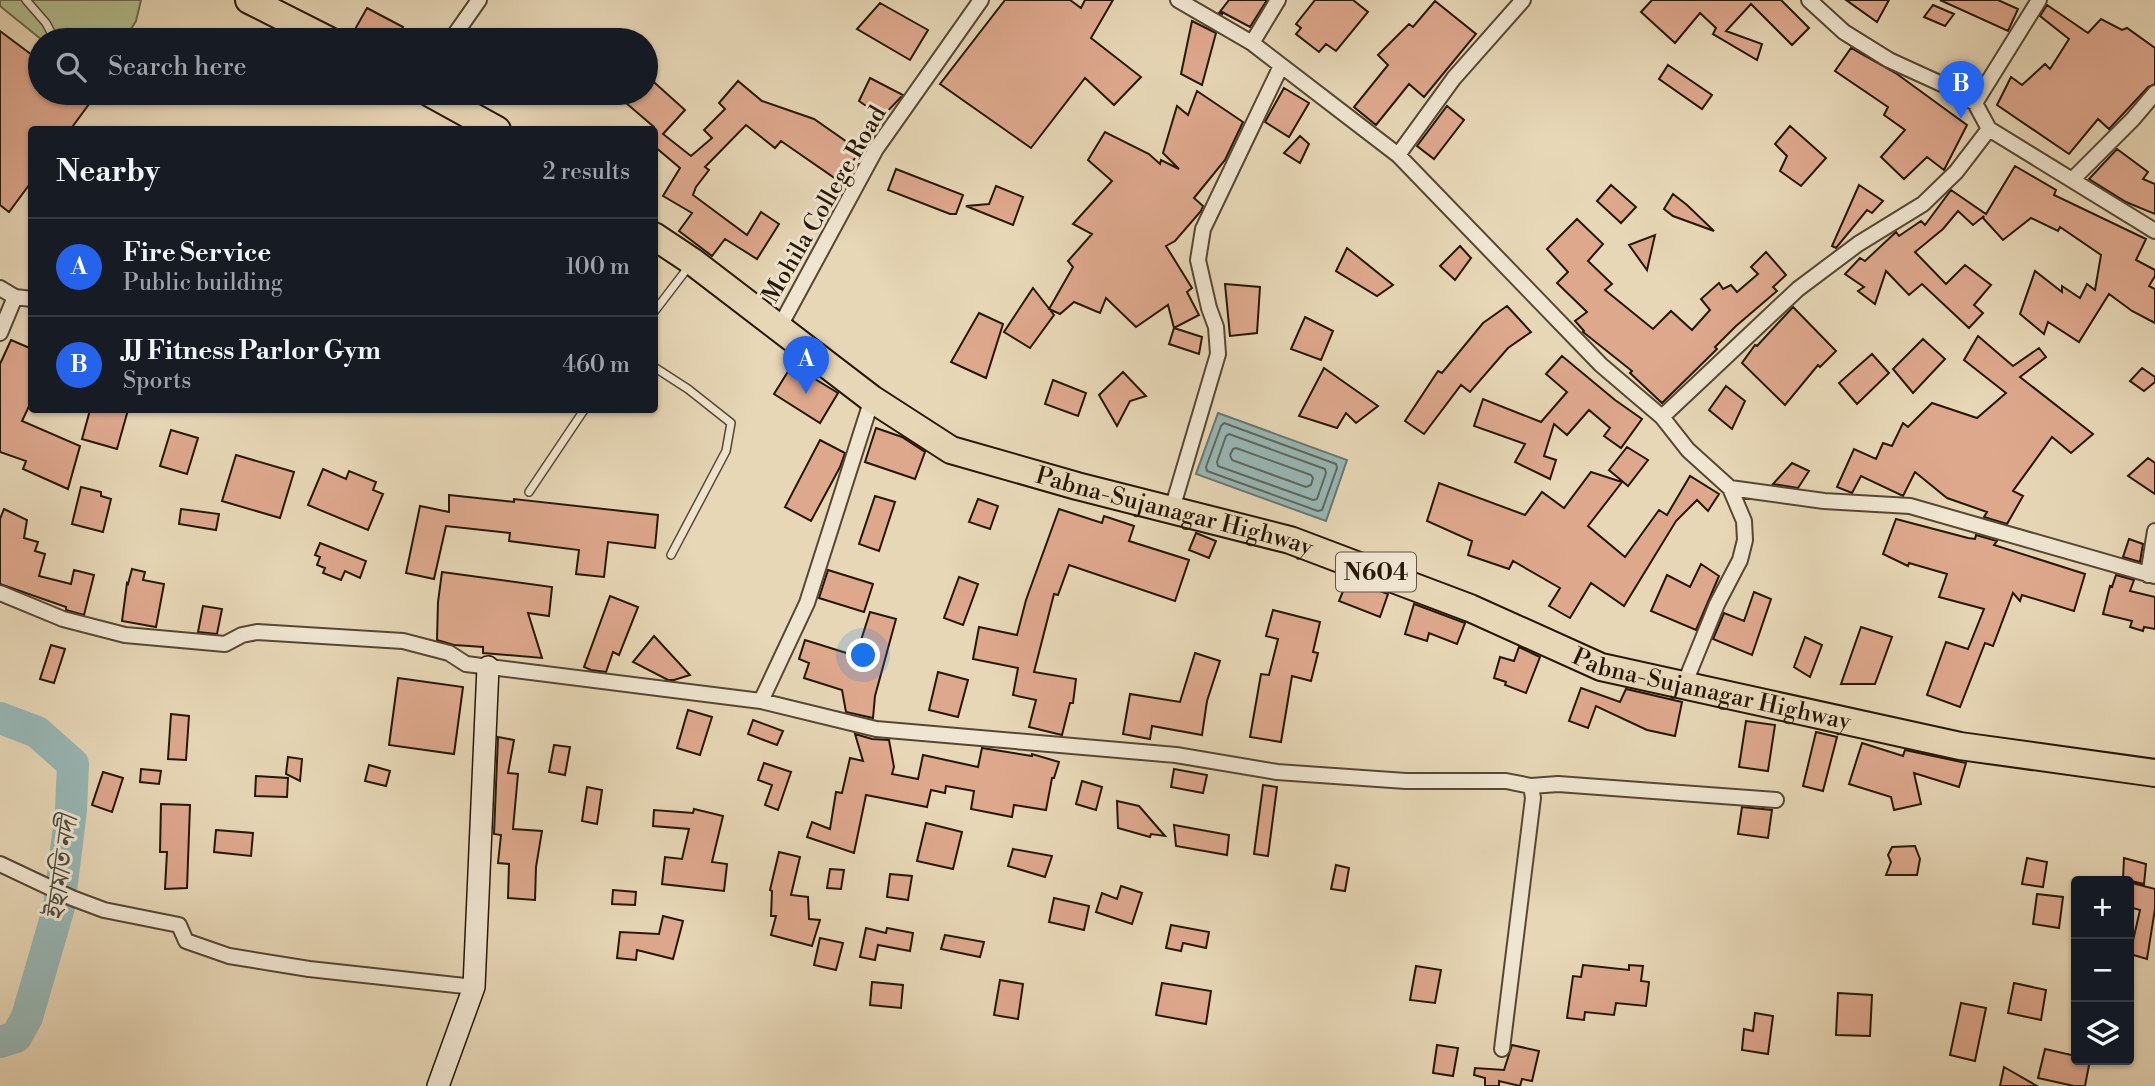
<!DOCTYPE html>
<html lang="en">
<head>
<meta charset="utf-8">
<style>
  body { margin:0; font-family:"Libre Bodoni","Noto Serif Bengali",serif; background:#20242c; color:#f1f3f6 }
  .controls { position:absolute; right:21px; bottom:21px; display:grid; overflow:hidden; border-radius:7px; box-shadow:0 2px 5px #0004 }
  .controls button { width:63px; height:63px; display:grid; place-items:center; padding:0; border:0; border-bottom:2px solid #363941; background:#171b24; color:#f1f3f6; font:35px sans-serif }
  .you { position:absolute; left:864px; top:656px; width:24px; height:24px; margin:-18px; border:5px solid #fff; border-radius:50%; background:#1a73e8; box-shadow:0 0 0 10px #1a73e833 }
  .badge { display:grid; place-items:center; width:46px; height:46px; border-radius:50%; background:#2563eb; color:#fff; font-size:23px; font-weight:700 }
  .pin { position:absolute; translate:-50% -58px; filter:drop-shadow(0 2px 4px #0008) }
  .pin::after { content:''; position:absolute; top:37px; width:24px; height:21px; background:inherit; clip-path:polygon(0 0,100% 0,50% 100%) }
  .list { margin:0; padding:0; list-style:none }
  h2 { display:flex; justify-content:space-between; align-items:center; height:91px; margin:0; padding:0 28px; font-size:30px }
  h2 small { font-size:23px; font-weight:400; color:#9ea1a6 }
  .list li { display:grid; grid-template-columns:46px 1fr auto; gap:21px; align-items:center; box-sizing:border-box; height:98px; padding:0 28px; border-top:2px solid #363941 }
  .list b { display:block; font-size:26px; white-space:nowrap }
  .list p { margin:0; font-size:23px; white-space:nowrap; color:#9ea1a6 }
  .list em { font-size:23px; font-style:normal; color:#9ea1a6 }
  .icon { flex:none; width:38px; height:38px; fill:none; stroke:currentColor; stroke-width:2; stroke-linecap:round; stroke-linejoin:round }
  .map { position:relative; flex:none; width:2155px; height:1086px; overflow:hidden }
  .search { position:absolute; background:#171b24; box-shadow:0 2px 5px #0004; left:28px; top:28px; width:630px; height:77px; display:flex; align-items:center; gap:18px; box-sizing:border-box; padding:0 24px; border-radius:38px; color:#9ea1a6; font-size:26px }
  .panel { position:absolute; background:#171b24; box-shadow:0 2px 5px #0004; left:28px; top:126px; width:630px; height:287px; border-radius:7px }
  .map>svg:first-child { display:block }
  .green { fill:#b3bf90; stroke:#6c6b4c; stroke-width:2 }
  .water { fill:#98b8b6; stroke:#6a7870; stroke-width:2 }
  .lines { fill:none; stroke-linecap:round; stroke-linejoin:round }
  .shore { stroke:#5e685e; stroke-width:2 }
  .river { stroke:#98b8b6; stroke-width:32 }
  .building { fill:#dea88d; stroke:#251707; stroke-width:2 }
  .lane-casing { stroke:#564733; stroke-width:10 }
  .street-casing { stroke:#564733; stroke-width:18 }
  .secondary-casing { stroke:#251707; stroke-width:24 }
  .highway-casing { stroke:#251707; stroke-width:30 }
  .lane { stroke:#efe5d0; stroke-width:7 }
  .street { stroke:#efe5d0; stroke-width:14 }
  .secondary { stroke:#efe5d0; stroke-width:21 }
  .highway { stroke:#e7d7b6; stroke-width:26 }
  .labels { text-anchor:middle; stroke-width:6; stroke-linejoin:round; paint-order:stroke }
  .shield { fill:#efe5d0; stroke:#625543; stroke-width:2 }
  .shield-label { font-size:23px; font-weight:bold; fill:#251707 }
  .street-label { font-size:24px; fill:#251707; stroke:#efe5d0 }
  .water-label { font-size:26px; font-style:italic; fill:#4d4f44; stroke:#efe5d0 }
</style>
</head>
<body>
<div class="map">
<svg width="2155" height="1086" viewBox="0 0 2155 1086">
  <rect width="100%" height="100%" fill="#e7d7b6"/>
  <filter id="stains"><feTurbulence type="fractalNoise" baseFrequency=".00286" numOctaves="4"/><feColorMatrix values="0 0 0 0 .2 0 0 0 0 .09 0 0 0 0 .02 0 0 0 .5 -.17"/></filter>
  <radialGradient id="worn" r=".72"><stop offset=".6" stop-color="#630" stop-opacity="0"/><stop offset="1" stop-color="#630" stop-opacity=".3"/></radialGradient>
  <path class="green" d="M0,0H141L136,21L124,40H42L0,6Z"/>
  <path class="water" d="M1218,413L1347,460L1326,521L1196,474Z"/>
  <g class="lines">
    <path class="shore" d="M1224,423L1336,464L1337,468L1322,510L1318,511L1207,471L1206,467L1221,426Z
      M1229,434L1325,469L1326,473L1317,499L1313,500L1218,466L1217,462L1226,436Z
      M1236,448L1311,475L1313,478L1311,485L1306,487L1232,460L1230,455L1233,449Z"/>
    <path class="river" d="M0,718L37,732L73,764L71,810L59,907L27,1017L16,1037L0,1042"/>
  </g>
  <path class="building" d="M1005,0H1070L1081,8L1085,0H1113L1091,38L1141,77L1114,105L1085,78L1031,148L940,84Z
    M1229,0H1267L1250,27L1222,12V14L1219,13Z
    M1315,0H1353L1368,12L1336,51L1326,44L1319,52L1296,34L1301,28L1296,24Z
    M1652,0H1781L1809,28L1792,45L1751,4L1726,31L1762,44L1757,60L1713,34L1716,28L1700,13L1675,43L1641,12Z
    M1846,0H1889L1877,22Z
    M1940,0H1998L2018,9L2008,31Z
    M1435,1L1476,34L1424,97L1409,84L1376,125L1354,107L1388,65L1378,55L1409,24L1413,27Z
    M880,3L928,30L910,60L857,29Z
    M1933,5L1954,14L1945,26L1924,17Z
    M2047,5L2088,33L2101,19L2122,30L2127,28L2155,48V84L2148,87L2109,129L2098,119L2069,154L1997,105L2011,77L2022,85L2045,64L2050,69L2069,39L2040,16Z
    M367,8L403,27L396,40H371L354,31Z
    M1192,21L1216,33L1202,85L1181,74Z
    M0,31L40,61V93H82L92,100L70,130H32V181L9,212L0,205Z
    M1851,48L1897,74L1967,125L1944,170L1927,157L1904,179L1881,157L1905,130L1884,115L1888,107L1835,71Z
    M1668,65L1712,95L1702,109L1659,79Z
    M646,75L685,110L663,134L691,156L712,138L704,130L725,109L719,103L738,81L762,101L814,119L860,151L839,181L781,141L775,148L746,125L705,167L709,170L696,187L693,195L747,235L761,212L779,224L757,259L725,239L712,256L679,231L692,213L663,196L680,168L654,146V127L626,103L636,93H646Z
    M870,78L903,95L882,117L859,101Z
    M1284,88L1309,103L1289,137L1265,122Z
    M1197,91L1243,122L1225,160L1194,198L1203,206L1201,211L1175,241L1166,246L1192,288L1187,292L1199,315L1174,328L1168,305L1136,327L1106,298L1100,313L1074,302L1060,314L1049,309L1073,267L1068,261L1092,234L1073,224L1112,181L1088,160L1105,132L1149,154L1160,164L1161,160L1179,169L1163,153L1177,106L1188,115Z
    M1447,106L1464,120L1434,159L1417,146Z
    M1790,126L1826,158L1801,186L1780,171L1787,156L1775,144Z
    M1300,136L1309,144L1300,163L1284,153Z
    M2117,149L2148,172L2143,179L2155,184V214L2126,202L2089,179Z
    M2015,166L2056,190L2054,195L2146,239L2136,260L2155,270V276L2149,286L2155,289V323L2132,311L2109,294L2079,342L2048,322L2044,334L2020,314L2035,271L2062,292V286L2080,298L2087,284L2095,290L2101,255L2060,227L2058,231L2031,218L2003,240L1983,218L1984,216L1973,225L1958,211L1943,229L1915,252L1946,284L1965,265L1991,285L1974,305L1983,313L1969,328L1922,284L1909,295L1886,271L1875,304L1858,291L1864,287L1845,274L1860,258L1865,261L1896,232L1899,236L1921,221L1925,225L1951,190L1986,214Z
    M896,169L963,195L956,214H950L888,190Z
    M1611,185L1636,207L1621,223L1597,201Z
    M1859,185L1883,201L1872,213L1867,210L1836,248L1832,246Z
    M996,186L1023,197L1013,225L966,206L989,204Z
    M1673,194L1687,205L1714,231L1673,216L1664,209Z
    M1577,219L1603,244L1588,261L1612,284L1605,290L1653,329L1671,311L1692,330L1710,310L1701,299L1719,283L1723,289L1731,285L1737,292L1758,274L1751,267L1766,252L1786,275L1773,287L1777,291L1736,326L1715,347L1717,349L1662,403L1630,373L1632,371L1583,332L1584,331L1575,321L1587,312L1557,283L1568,272L1547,249Z
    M1655,235L1647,270L1629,245Z
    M1460,246L1471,258L1455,280L1440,266Z
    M1347,248L1393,285L1377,296L1336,271Z
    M1225,284L1260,287L1257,333L1230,336Z
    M1033,288L1054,315L1030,348L1004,332Z
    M1507,306L1531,332L1508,348L1470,392L1461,385L1424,434L1405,421L1438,371L1442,373L1483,323Z
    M1793,307L1836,351L1820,367L1818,365L1785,405L1742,363L1755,345L1757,346Z
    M979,313L1003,324L986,378L951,362Z
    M1305,317L1333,331L1321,360L1291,349Z
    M1174,328L1202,337L1199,354L1169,344Z
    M1978,336L2013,366L2039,348L2046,357L2020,377L2093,434L2071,453L2052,437L2013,491L2023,496L2007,524L1984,517L1987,512L1947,498L1915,472L1903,496L1861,476L1852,493L1837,487L1854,449L1876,459L1883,443L1892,446L1903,423L1908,427L1932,403L1977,418L2006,393L1964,360Z
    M1923,339L1945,359L1913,393L1893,369Z
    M11,340L32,349V400L22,421L80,446L68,489L23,469L26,461L0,452V364Z
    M1872,354L1889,373L1857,404L1839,383Z
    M1562,356L1615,400L1642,419L1621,448L1604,436L1610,428L1589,410L1567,435L1554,424L1544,456L1556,460L1550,479L1515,462L1525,444L1474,426L1483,399L1541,422L1567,392L1546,374Z
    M792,365L838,393L820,423L774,394Z
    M1324,368L1378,406L1356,423L1346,413L1337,428L1299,416Z
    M2142,368L2155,377V382L2144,391L2130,381Z
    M1123,372L1146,396L1130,401L1117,426L1099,395Z
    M1053,380L1086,393L1078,416L1045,404Z
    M1726,386L1745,401L1732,429L1709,410Z
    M90,410H128L117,449L82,439Z
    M876,428L902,437L925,452L915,479L865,462Z
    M171,430L198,438L187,474L160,466Z
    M820,440L845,453L840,467L811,521L785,507Z
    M1627,447L1648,460L1628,486L1609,470Z
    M236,455L294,472L280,518L222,501Z
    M2148,458L2155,463V494L2128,476Z
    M1792,463L1809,471L1798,488L1773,484Z
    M323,469L346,479L349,471L376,482L373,490L383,494L368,530L308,505Z
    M1591,472L1622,482L1588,526L1625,557L1659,510L1667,515L1690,476L1719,494L1708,511L1697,500L1676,521L1624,606L1591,583L1570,618L1549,606L1560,588L1513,561L1509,569L1468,555L1472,541L1427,521L1439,483L1525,515L1542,492L1564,508Z
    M81,487L101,492V496L111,499L103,532L72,524Z
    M449,495L514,502V499L658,515L655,548L608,542L604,577L576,574L579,550L509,541L510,533L446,526L434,579L406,573L420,506L449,512Z
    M875,496L895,502L879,551L859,544Z
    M978,499L998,506L990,529L969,522Z
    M4,509L27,520L24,538L38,542L35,551L45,554L39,576L71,584L74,570L94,575L84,615L66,610V607L0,584V519Z
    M181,509L219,514L216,530L179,524Z
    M1059,509L1102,523L1104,516L1134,526L1129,541L1189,560L1175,601L1069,565L1058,595L1054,594L1034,672L1076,679L1073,703H1070L1062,735L1029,727L1036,700L1013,695L1018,668L973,659L979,627L1017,635L1026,600Z
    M1896,519L1968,538L1975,539L1976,535L1997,541L1994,545L2085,574L2074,611L2022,595L2020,601L2013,593L1993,646L1985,643L1960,707L1927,695L1946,642L1968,649L1984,609L1939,597L1947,574L1909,563L1908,566L1883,554Z
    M1196,533L1216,541L1209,558L1189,550Z
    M2129,539L2143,544L2140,562L2123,557Z
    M320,543L366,561L360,578L345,571L341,580L323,573L325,568L317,565L320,557L315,555Z
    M1701,564L1719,576L1696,630L1651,611L1667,575L1690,587Z
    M132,569L145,572L143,580L164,584L156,627L122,621L127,583L128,584Z
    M828,570L873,584L864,612L819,598Z
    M442,572L552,587L549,616L528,613L542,658L483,653V647L454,645L437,640L438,602Z
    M2116,575L2134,580L2130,591L2155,597V629L2144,627L2143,631L2130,627L2132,621L2103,614L2110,586L2112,587Z
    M959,577L978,584L963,625L944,618Z
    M1348,579L1388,594L1380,617L1339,601Z
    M1754,592L1771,599L1752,655L1713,639L1724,613L1744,621Z
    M610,596L638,607L619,655L613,652L606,672L591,670L584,667Z
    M1414,604L1465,623L1457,644L1429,633L1427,641L1405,634Z
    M203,606L222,609L217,634L198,632Z
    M1273,610L1320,622L1313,652L1318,653L1311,681L1292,676L1281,742L1250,737L1261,674L1269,675L1278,639L1266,636Z
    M870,612L896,619L875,696L873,718L846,712L842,690L804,678L809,663L799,659L805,640L856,656Z
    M1861,627L1892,637L1875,684H1841Z
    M654,636L690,675L674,680H668L633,662Z
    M1805,637L1822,645L1810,677L1794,667Z
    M51,645L65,649L54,683L40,679Z
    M1519,647L1540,657L1526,693L1505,685L1506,682L1494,678L1500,657L1514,661Z
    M1195,653L1220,661L1207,701L1202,735L1152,726L1150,739L1123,734L1130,694L1180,702Z
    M938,672L968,680L958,717L929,710Z
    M398,678L463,687L454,754L389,745Z
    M1581,688L1620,702L1626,689L1682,702L1675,736L1647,730L1596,706L1588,728L1569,721Z
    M688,710L712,717L700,755L677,748Z
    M171,714L189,716L186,760L168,759Z
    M753,720L783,731L777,745L748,734Z
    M1746,721L1775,725L1768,771L1739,767Z
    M1816,732L1837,737L1823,791L1803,786Z
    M855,734L872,739L889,740L894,767L892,774L918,779L923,755L978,767L982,748L1032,756V754L1059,762L1054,778H1052L1046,810L1014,805L1012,817L971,809L974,791L946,786L945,793L931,790L927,807L866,795L854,853L807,837L812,822L830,829L836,792L842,793L850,758L863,761Z
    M498,737L514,740L508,773L518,774L513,829L542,831L536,867L535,900L508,898L509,864L498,863L501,835L494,834Z
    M1862,743L1903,756L1905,750L1966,763L1959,787L1914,773L1921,804L1894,810L1891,797L1849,784Z
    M554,745L570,747L565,775L549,772Z
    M288,757L302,759L300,781L286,774Z
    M764,763L791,772L778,810L765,805L772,785L758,780Z
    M369,765L390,771L386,786L365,781Z
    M141,769L161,771L159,784L140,782Z
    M1174,769L1207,775L1203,793L1171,787Z
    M103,772L123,778L112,812L92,805Z
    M256,776L288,778L287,797L255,796Z
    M1082,781L1102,787L1096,810L1076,804Z
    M1263,785L1277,787L1268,856L1254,854Z
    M587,787L602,790L597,824L582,821Z
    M1117,801L1139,806L1165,836L1151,834L1150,837L1118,828Z
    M161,804L190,805L187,888L165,889L167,852H160Z
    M1742,807L1772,810L1768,838L1738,834Z
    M694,809L723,816L712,862L727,864L724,891L662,884L665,857L682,859L689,829L653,826L654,810L693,813Z
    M926,823L962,832L953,869L917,861Z
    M1174,825L1229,835L1227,855L1176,846Z
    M216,830L253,833L251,856L214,852Z
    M1915,846L1920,859L1917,875H1886L1891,862L1888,855L1892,847Z
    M1013,849L1052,856L1045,877L1008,866Z
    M779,852L800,857L791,895L808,897L809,919L820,920L812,946L771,935L776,916H771L772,891L770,890Z
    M2027,858L2047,862L2043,887L2022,884Z
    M2124,858L2146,864L2144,884L2123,879Z
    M1336,865L1349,868L1345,891L1331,889Z
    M830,869L844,870L841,889L827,888Z
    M890,874L912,876L908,900L887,897Z
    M2132,883L2155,889V909L2147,959L2130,954L2140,910L2129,907Z
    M1121,886L1142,893L1132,924L1096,912L1102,893L1117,899Z
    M613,890L636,892L635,905L612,904Z
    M2037,894L2063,897L2059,928L2033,924Z
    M1054,898L1089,906L1084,930L1049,922Z
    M663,916L683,921L673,959L637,950L636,960L617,958L620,932L659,934Z
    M1171,925L1209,932L1206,948L1183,943L1181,951L1166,948Z
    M866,928L886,933L887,928L913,933L910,951L878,945L875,960L860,957Z
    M945,935L984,942L980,957L941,949Z
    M820,938L843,943L836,970L814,965Z
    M1583,965L1629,970V965L1643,966L1641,981L1649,982L1646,1006L1616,1003L1614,1015L1585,1012L1584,1020L1567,1018L1573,976L1581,977Z
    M1416,966L1441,970L1435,1003L1410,1000Z
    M1000,980L1023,984L1018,1019L994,1015Z
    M872,982L903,985L901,1008L870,1005Z
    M1162,983L1211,991L1206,1024L1156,1015Z
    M2014,983L2046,990L2041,1020L2008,1013Z
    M1838,993L1872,995L1870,1036L1836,1035Z
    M1961,1003L1986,1008L1975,1061L1950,1055Z
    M1755,1013L1773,1016L1768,1054L1742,1050L1744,1029L1753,1031Z
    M1437,1045L1458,1048L1453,1076L1433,1073Z
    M1512,1045L1539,1051L1532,1081L1522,1079L1520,1086L1499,1081V1086H1485V1078L1474,1075L1475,1068L1504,1070Z
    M2045,1049L2076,1056V1060H2090L2085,1086H2074L2038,1078Z
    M2004,1067L2037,1086H2000Z"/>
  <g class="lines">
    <g class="lane-casing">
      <path id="lane" d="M26,0L46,23L55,40
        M654,312L690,265
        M654,367L688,389L731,423L726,451L671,555
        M529,492L584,410"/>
    </g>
    <g class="street-casing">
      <path id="street" d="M1178,0L1252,43L1398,155L1601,365L1662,417L1688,450L1730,488L1824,501L1910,506L2155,576
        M1809,0L1844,32L1889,60L1946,86L1975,103L1989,129L2155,231
        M451,40L479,0
        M1252,43L1278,0
        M1975,103L2039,0
        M1398,155L1454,78L1523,0
        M2072,180L2133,119L2155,93
        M0,288L15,297L32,299
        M779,328L876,149L981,0
        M0,333L15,297
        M1662,417L1798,289L1858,244L1923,204L1956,172L1989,129
        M1172,509L1218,354L1216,327L1209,308L1198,260L1203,229L1281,66
        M2148,575L2155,531
        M0,593L63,619L125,635L225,644L242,635L257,632L403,641L449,653L466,664L761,701L876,729L1176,755L1277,772L1406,781H1506L1531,786L1533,798L1502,1049
        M1684,685L1717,604L1740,560L1745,540L1744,521L1730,488
        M761,701L807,603L872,399
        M1531,786L1558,784L1776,800
        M0,864L72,898L104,910L179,925L186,941L229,956L309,969L474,987"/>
    </g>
    <g class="secondary-casing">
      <path id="secondary" d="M438,1086L474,987L488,667"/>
    </g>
    <g class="highway-casing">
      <g id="highway">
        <path d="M249,0L328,40"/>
        <path d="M430,93L497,130"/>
        <path id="s1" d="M654,236L693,262L872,399L951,450L1077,486L1290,540L1470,608L1601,667L1960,746L2155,773"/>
      </g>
    </g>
    <use href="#lane" class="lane"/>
    <use href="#street" class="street"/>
    <use href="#secondary" class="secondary"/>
    <use href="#highway" class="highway"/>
  </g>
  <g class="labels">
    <rect class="shield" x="1336" y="552.5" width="80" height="39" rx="5"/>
    <g class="shield-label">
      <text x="1376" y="580">N604</text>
    </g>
    <g class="street-label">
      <text transform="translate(824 204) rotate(-60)" y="8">Mohila College Road</text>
      <text dy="8" stroke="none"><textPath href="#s1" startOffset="598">Pabna-Sujanagar Highway</textPath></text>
      <text dy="8" stroke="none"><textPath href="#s1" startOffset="1166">Pabna-Sujanagar Highway</textPath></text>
    </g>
    <g class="water-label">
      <text transform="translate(61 868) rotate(-82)" y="9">ইছামতি নদী</text>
    </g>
  </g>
  <rect width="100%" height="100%" filter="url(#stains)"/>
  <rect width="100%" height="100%" fill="url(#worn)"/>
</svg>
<div class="controls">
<button>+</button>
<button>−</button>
<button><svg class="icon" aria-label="layers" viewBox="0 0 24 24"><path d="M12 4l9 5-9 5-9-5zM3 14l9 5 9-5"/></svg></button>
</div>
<div class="you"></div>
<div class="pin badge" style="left:806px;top:394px">A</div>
<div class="pin badge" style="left:1961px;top:119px">B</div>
<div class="search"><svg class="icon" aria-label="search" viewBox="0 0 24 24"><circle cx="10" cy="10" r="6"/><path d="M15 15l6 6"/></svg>Search here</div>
<section class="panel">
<h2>Nearby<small>2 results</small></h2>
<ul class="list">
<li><span class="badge">A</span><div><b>Fire Service</b><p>Public building</p></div><em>100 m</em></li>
<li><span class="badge">B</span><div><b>JJ Fitness Parlor Gym</b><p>Sports</p></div><em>460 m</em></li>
</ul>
</section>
</div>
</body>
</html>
